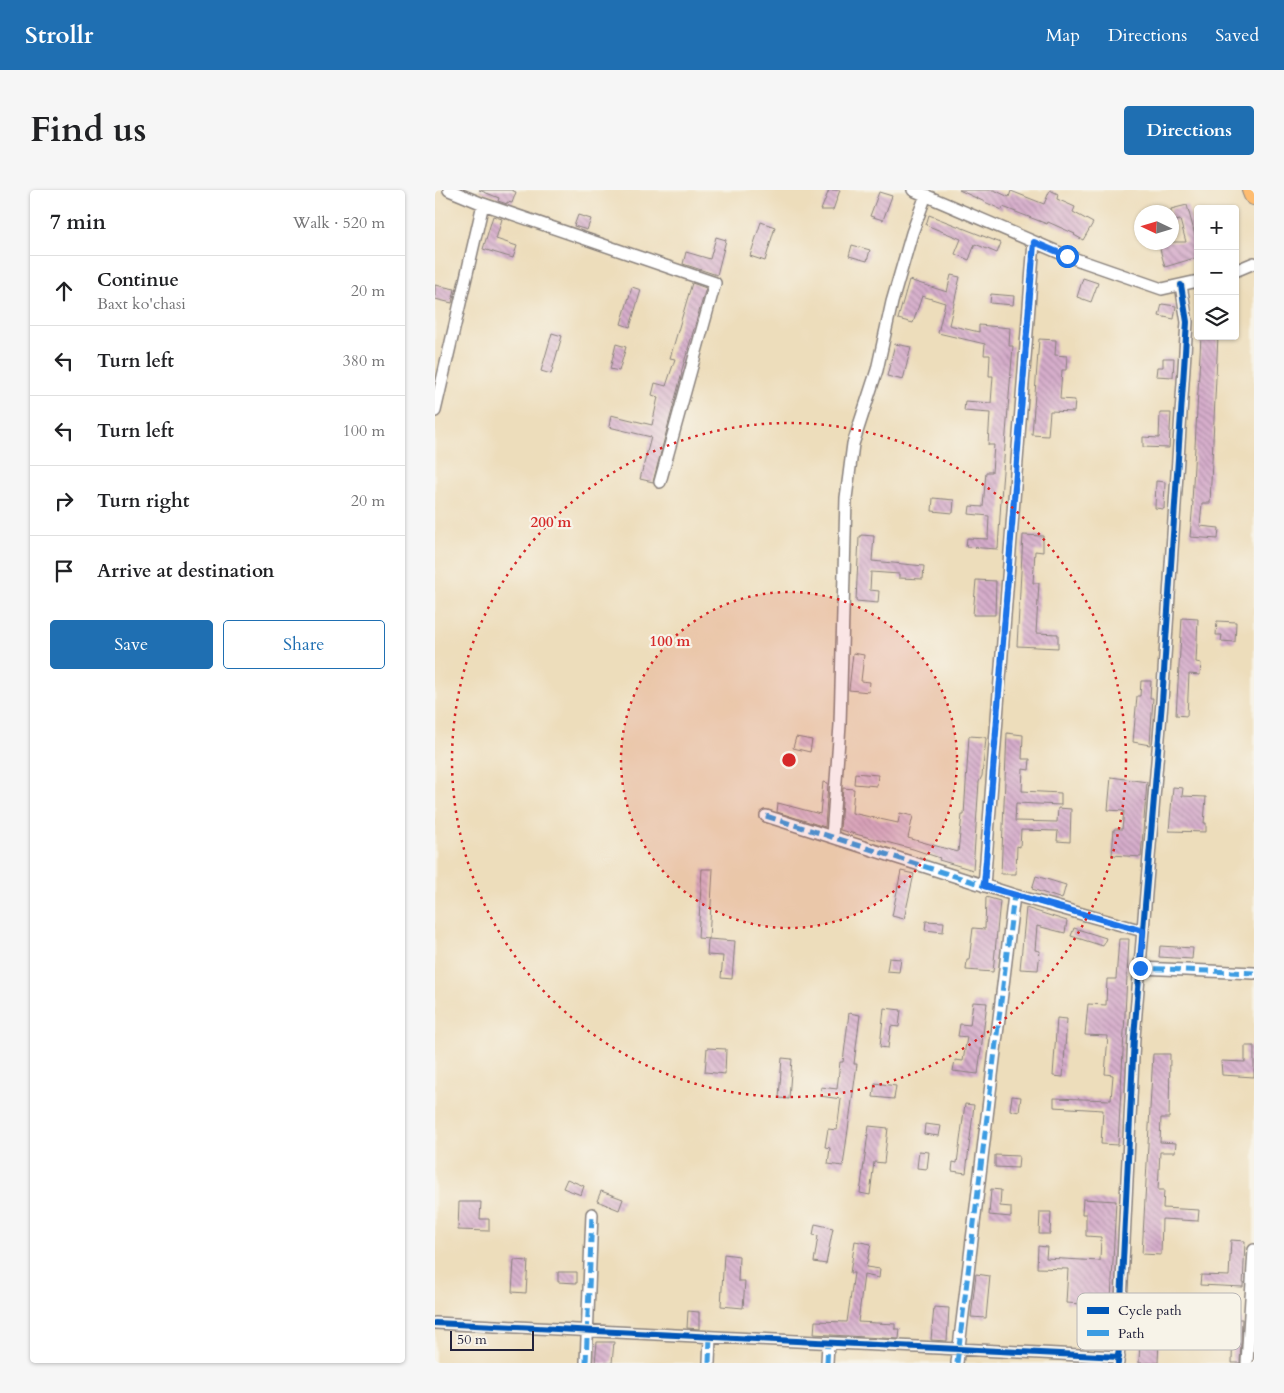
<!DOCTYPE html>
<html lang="en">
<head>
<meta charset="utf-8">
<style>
  body { margin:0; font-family:Cardo,serif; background:#f6f6f6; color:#202124 }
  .controls { position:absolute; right:15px; top:15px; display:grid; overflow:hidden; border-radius:5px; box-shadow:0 1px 4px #0004 }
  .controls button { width:45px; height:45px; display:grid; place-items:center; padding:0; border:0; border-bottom:1px solid #e0e0e0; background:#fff; color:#202124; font:25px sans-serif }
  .compass { position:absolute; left:699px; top:15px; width:45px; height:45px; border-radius:50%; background:#fff; box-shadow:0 1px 4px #0004; rotate:274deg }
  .scale { position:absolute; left:15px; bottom:12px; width:84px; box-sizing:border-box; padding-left:5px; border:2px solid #22223b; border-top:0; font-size:14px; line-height:18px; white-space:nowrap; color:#22223b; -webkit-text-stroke:4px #f7f3e8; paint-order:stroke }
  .stop { position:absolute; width:15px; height:15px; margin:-11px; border:4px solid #1a73e8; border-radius:50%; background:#fff }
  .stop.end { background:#1a73e8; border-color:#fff; box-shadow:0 1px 5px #0008 }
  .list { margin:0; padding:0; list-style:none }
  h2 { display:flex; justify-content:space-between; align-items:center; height:65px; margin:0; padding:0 20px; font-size:21px }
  h2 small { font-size:16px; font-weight:400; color:#757577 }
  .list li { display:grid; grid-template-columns:32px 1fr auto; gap:15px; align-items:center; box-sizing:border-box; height:70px; padding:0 20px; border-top:1px solid #e0e0e0 }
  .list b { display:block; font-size:19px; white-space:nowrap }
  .list p { margin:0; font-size:16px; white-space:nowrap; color:#757577 }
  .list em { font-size:16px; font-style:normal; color:#757577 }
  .actions { display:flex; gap:10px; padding:15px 20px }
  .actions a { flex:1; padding:11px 0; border:1px solid #1f6fb2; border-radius:5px; text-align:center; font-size:18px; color:#1f6fb2 }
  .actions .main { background:#1f6fb2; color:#fff }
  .icon { flex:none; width:28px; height:28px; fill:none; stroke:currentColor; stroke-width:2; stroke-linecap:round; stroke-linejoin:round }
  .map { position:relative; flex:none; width:819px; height:1173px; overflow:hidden; border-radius:5px }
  header { display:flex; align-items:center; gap:30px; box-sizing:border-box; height:70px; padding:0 25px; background:#1f6fb2; color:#fff }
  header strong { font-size:24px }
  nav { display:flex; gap:28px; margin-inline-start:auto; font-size:18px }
  .intro { display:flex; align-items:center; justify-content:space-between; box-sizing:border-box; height:120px; padding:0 30px }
  h1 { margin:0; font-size:35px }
  .button { padding:12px 22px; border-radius:5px; background:#1f6fb2; color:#fff; font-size:18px; font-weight:700 }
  main { display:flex; gap:30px; padding:0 30px }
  aside { flex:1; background:#fff; border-radius:5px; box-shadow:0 1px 4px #0004 }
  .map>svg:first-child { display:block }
  .building { fill:url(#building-back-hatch) }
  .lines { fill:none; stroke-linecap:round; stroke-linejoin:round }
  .street-casing { stroke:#88807b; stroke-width:14 }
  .highway-casing { stroke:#88807b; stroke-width:22 }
  .street { stroke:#fff; stroke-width:11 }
  .highway { stroke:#febc70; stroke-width:20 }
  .quiet { stroke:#3c9ce2; stroke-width:5; stroke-dasharray:10 5; stroke-linecap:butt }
  .cycleway-casing { stroke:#f7f3e8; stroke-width:9 }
  .cycleway { stroke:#0057b8; stroke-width:6 }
  .route { stroke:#1a73e8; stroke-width:6 }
  .ring { fill:none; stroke:#d62828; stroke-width:2.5; stroke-dasharray:2.5 5 }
  .key { fill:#f7f3e8; stroke:#b7b4b4; stroke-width:1 }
  .key-label { font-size:14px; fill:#22223b }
  .centre { fill:#d62828; stroke:#f7f3e8; stroke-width:2.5 }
  .ring-label { font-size:15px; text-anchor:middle; font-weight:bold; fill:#d62828; stroke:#f7f3e8; stroke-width:4.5; stroke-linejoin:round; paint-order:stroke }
</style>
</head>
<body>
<header>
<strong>Strollr</strong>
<nav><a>Map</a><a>Directions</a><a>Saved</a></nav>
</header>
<div class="intro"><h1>Find us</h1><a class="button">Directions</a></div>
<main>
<aside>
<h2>7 min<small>Walk · 520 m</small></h2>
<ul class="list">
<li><svg class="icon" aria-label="ahead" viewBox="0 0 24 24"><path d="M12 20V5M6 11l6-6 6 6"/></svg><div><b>Continue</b><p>Baxt ko'chasi</p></div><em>20 m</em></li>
<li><svg class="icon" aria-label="left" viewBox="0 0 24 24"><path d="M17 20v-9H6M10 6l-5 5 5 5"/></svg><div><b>Turn left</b></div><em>380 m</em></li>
<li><svg class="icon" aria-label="left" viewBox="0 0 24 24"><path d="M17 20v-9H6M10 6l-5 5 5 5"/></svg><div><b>Turn left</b></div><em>100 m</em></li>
<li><svg class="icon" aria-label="right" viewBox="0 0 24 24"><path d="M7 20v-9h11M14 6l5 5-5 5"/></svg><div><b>Turn right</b></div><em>20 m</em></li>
<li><svg class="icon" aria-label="arrive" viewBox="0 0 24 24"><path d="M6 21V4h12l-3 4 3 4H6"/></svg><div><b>Arrive at destination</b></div></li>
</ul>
<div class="actions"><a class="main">Save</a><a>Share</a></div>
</aside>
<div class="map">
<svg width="819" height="1173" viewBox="0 0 819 1173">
  <defs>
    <pattern id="building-back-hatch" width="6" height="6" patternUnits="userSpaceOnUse" patternTransform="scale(1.25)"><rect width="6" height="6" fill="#d6adcb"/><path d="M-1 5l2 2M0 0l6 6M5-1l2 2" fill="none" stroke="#ad8ca6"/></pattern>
  </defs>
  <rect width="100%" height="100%" fill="#f7f3e8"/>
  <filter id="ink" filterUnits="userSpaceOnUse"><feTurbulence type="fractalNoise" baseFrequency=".02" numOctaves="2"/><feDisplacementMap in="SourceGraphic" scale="10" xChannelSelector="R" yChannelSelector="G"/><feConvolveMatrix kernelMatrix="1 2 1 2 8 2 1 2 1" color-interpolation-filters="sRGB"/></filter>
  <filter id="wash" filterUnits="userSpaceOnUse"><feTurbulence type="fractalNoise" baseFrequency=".0096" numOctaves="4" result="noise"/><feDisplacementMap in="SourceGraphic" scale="20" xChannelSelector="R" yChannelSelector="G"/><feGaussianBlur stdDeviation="1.12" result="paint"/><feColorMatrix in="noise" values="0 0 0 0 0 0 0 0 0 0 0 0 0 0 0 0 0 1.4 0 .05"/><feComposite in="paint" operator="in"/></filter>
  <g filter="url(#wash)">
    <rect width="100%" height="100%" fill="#edddbb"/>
    <g id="blocks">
      <path class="building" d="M44,0H76L81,2L77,13L72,12V14L63,11L64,8Z
        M394,0H405L398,20H386Z
        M524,0H559L574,7L576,1L609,14L615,0L623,4L622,9L640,17L638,22L658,33L648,50L639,45L640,44L613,32L612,34L568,17L567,20Z
        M444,2L457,6L448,30L435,26Z
        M752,15L763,56V67L730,77L723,52H751L745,30L736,32V19Z
        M143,25L156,29L152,40L139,36Z
        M494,25L566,53L562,63L540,54L534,70L520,64L526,49L491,35Z
        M58,26L67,29L61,49L82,56L78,68L48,59Z
        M326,32L340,37L330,71L315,66Z
        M281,47L291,50L282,85L248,74L251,62L275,69Z
        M417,55L435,60L432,71L414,66Z
        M516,85L525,87L514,135L544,142V135L575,138L574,156H578L567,294L563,359L531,357L532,348L553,349L554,326L534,324L535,316L548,317L551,282H557L559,255H553L555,223L529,221L530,211L556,213L558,186H554L555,165H549L550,154L503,143L510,113L487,106L478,133L463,129L474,90L512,102Z
        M648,88L663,93L656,112L642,107Z
        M257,93L271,98L246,183H247L218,292L205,289L216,247L174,237L176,225L217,235L223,207L217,205L220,193L231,196L240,169L235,168Z
        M0,95L20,99L17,113L0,109Z
        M197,97L206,100L195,137L186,134Z
        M556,104L579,106L578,115L555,113Z
        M727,114L741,116L739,129L724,126Z
        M117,143L127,146L116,184L106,181Z
        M766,146H783L775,313H767L765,336L784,338L783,349L755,347L758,312H757Z
        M604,149L621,150L620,165L632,166L631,180H627L625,209L640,210L639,222L615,221L613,246L597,245Z
        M181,154L191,157L184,181L175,179Z
        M460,154L476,157L468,190L452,186Z
        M728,168H739L738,187L721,186L722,177H728Z
        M725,223H736L734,258L708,257V247L724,248Z
        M721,291L730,292L729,319L720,318Z
        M498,308L519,310L518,323L497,321Z
        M426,345L439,346L437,371L489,376L488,389L464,388V384L436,382L435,400L444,401L443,413L421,411L424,347H426Z
        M588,345L608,346V362L600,361L598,393H604L601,443L623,444V458L582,456Z
        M541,390L561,391L560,425H538Z
        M747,428L763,429L761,472L766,473L765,485L754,484L752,526L741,525Z
        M782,431L801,432L800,452L786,451L787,445H781Z
        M418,463L429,465L426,491L435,492L434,502L414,500Z
        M706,491H716L715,508H718L715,555L698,552L702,506H705Z
        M572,543L588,545L587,569H595L594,580L588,579L587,601L626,603V615L581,613L580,631L622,632L623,618L636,619L635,652L622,651L623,641L586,640L585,657L582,656L581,684H566Z
        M534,546L550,547L551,549L547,586L544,592L538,680L504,670L505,668L478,659L405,640L408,598L419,599L417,623L463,633L465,623L478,626L473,648L523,662L527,625H529Z
        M361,547L377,550L375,562L358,558Z
        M420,583L443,585L442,596L419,594Z
        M676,587L712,592L706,667L677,665L679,639H687L689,621L673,620Z
        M388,592L393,593L390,637L342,622L343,613L385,624Z
        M738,597L748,598L747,606L771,607L769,633H771V642L734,641Z
        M267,679H278L274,749L263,748Z
        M466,681L479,684L469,729L457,726Z
        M601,686L631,695L627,709L597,699Z
        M551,707L565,711L558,782L531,780L532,770H534L538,738L550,739Z
        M591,718L632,731L630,743L602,736L600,760L605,761L603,780L585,779Z
        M491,731L509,732L508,742L490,740Z
        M639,738L671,748L668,756L636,746Z
        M273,749L300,751L297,789L286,788L288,766L272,765Z
        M684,749H694L683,955L666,954L668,920L619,917V908L676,910L678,885L670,884L673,846L650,845L653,814L671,815L672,789H681Z
        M725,756L758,758L757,769L724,767Z
        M454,768L466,769L464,782L452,781Z
        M538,812L552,813L543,884L518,881L520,870L528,871L532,847L523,846L525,834L535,835Z
        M449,818L466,820L464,837L456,836L453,858L445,857Z
        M414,823L425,825L419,874H422L408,976L393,974L395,958L390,957L393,939L402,940L406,909L385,906L386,897L402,899L405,872H408Z
        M622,828L632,829L628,887L618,886Z
        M810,856H819V887L787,885L786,871L810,872Z
        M272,858L291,859L290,884L270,882Z
        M718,864H735L734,928H726L725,952L741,953L740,962H725L723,1000H729L728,1018L764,1020L763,1031L727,1029L726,1065L707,1064Z
        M347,868L357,869L354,909L344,908Z
        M440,893L461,896L459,909L438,907Z
        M577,906L586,907L584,922L575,920Z
        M530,914L539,915L531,983L517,981L518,972L522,973Z
        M490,934L506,936L504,946L489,944Z
        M434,936L453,938L449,973L439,972L435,1005L425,1003Z
        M484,961L494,962L492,979L482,978Z
        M560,965L584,966L583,978L560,977Z
        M132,989L149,996L146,1005L128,998Z
        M556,999L566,1000L565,1016L576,1017V1027L554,1025Z
        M166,1001L188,1009L184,1020L162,1011Z
        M648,1009L681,1011L674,1151H663L665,1115L631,1113L633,1079L602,1078L603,1056L612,1057L611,1068L665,1071L666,1047L651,1046V1024H647Z
        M24,1012H46L45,1029H54V1041L23,1040Z
        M605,1022H616L615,1044H604Z
        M380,1034L398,1038L391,1074L379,1072L383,1046L378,1045Z
        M796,1050L810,1051L808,1097L765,1095L766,1085L794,1086Z
        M420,1051L436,1054L431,1077L445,1079L444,1088L429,1085L423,1132L460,1134V1139H465L464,1149L379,1144L380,1131L412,1132L419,1083H415Z
        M289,1064L304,1066L303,1091H310L308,1118L286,1116Z
        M79,1070L93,1071L91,1103L77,1102Z
        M123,1082H142V1093L123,1092Z
        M541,1084L555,1086L551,1128L536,1127Z
        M499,1117L514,1118L512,1151L496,1150Z
        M253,1121L264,1122V1139L252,1138Z
        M798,1129H807L805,1173H797Z
        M705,1148L724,1149L723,1173H704Z
        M162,1152H179L177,1173H160Z"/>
    </g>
  </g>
  <g filter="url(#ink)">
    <use href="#blocks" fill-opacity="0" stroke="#88807b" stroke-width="1"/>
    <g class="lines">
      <g class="street-casing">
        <path id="street" d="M478,0L632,66L727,99L763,91
          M48,14L280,93L225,292
          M800,81L819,73
          M0,221L48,14L14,0
          M331,626L579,705L708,741
          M397,647L405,535L411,308L418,254L442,180L457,112L477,43L491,5
          M549,696L599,52
          M705,778L819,783
          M0,1133L684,1167
          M151,1173L157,1024
          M274,1173L275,1147
          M392,1173L393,1153
          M522,1173L579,705
          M683,1173L699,847L727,512L752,132L746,95
          M812,1173L819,1060"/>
      </g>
      <g class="highway-casing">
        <path id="highway" d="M817,0L819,5"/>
      </g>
      <use href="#street" class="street"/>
      <use href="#highway" class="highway"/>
      <path class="quiet" d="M331,626L579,705L708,741
        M549,696L599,52
        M705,778L819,783
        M151,1173L157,1024
        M274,1173L275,1147
        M392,1173L393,1153
        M522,1173L579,705"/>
      <g class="cycleway-casing">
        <path id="cycleway" d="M0,1133L684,1167
          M683,1173L699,847L727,512L752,132L746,95"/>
      </g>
      <use href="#cycleway" class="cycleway"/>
    </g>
  </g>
  <g class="lines" filter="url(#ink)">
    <path class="route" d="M632,66L599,52L549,696L708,741L705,778"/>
  </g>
  <circle cx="354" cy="570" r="168" fill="#d62828" fill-opacity=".12"/>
  <g class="ring">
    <circle cx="354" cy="570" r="168"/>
    <circle cx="354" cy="570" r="337"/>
  </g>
  <rect x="642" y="1103" width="164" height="57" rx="8" class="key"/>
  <rect x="652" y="1117" width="22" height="7" fill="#0057b8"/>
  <rect x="652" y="1140" width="22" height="6" fill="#3c9ce2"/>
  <g class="key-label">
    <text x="683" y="1125">Cycle path</text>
    <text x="683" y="1148">Path</text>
  </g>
  <circle cx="354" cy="570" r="8" class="centre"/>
  <g class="ring-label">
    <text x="116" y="337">200 m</text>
    <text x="235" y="456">100 m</text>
  </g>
</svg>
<div class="controls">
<button>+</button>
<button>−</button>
<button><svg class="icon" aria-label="layers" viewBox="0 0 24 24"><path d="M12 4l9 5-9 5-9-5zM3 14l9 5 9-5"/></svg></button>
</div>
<svg class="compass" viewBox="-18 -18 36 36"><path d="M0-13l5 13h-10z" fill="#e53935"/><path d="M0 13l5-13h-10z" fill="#757577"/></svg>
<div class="scale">50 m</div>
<div class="stop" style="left:632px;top:66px"></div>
<div class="stop end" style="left:705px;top:778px"></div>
</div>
</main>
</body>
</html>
